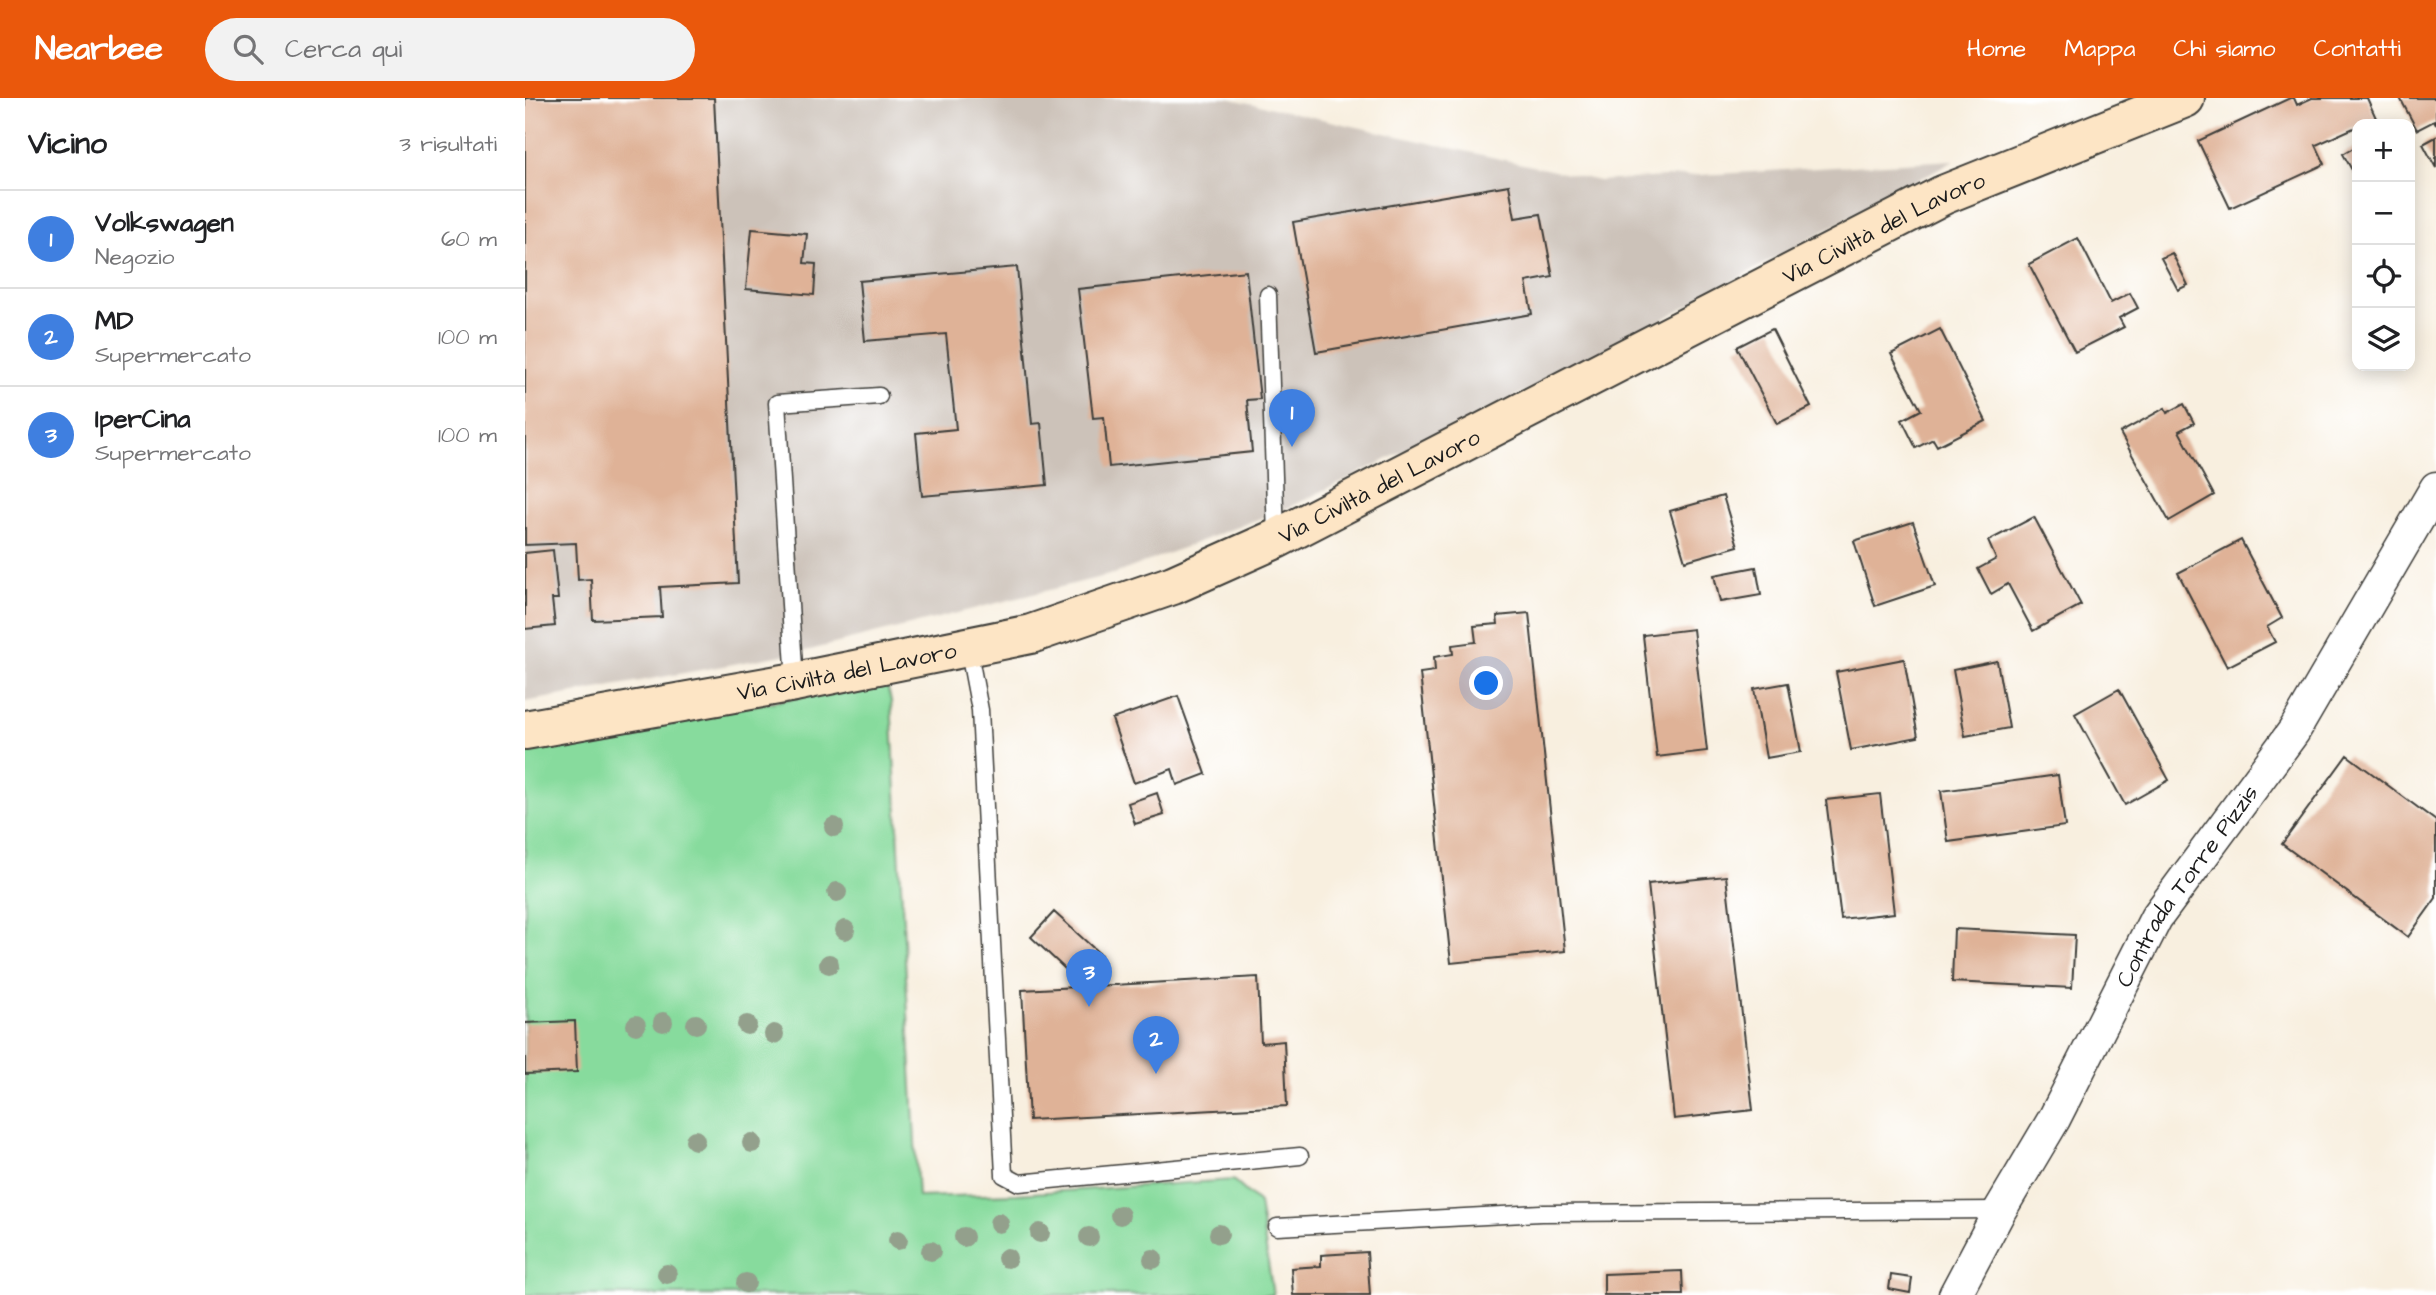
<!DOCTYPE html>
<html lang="it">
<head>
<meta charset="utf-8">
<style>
  body { margin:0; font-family:"Architects Daughter",sans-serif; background:#f2f2f2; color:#202124 }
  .controls { position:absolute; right:21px; top:21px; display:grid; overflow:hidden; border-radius:14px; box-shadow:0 4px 18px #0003 }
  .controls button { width:63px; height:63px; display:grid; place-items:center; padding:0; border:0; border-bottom:2px solid #e0e0e0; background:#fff; color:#202124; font:35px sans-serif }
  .you { position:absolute; left:962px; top:586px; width:24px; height:24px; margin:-18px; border:5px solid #fff; border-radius:50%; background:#1a73e8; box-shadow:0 0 0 10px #1a73e833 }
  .badge { display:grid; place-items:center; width:46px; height:46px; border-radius:50%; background:#ea580c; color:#fff; font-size:23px; font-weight:700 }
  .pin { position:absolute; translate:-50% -58px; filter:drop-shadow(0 2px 4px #0008) }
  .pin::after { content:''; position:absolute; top:37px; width:24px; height:21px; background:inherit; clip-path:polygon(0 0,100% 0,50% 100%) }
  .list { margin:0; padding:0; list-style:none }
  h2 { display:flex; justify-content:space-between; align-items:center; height:91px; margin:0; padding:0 28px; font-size:30px }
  h2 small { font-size:23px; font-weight:400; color:#757577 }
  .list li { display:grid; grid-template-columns:46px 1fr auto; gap:21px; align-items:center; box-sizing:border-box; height:98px; padding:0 28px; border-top:2px solid #e0e0e0 }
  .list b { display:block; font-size:26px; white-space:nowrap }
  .list p { margin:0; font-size:23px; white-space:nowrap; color:#757577 }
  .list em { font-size:23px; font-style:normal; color:#757577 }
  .icon { flex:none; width:38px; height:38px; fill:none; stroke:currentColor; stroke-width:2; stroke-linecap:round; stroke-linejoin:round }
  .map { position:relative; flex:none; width:1911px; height:1197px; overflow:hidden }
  header { display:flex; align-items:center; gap:42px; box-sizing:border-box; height:98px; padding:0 35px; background:#ea580c; color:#fff }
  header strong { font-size:33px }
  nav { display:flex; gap:38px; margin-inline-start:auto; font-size:24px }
  .search { width:490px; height:63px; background:#f2f2f2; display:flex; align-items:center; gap:18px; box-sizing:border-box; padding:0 24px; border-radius:38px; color:#757577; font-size:26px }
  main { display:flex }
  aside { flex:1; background:#fff }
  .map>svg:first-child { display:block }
  .industrial { fill:#ccc2b9 }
  .green { fill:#87db9d; stroke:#527c5c; stroke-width:2 }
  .building { fill:#dfb297 }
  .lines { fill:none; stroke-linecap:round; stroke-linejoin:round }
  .service-casing { stroke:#3d3c39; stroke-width:19 }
  .minor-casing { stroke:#3d3c39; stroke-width:35 }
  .secondary-casing { stroke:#3d3c39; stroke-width:42 }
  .service { stroke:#fff; stroke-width:16 }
  .minor { stroke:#fff; stroke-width:32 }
  .secondary { stroke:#fde5c5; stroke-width:38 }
  .tree { fill:#93a08c }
  .labels { text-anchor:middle; stroke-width:6; stroke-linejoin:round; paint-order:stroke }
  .street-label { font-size:23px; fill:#1c1c1c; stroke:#fff }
</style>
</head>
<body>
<header>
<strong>Nearbee</strong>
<div class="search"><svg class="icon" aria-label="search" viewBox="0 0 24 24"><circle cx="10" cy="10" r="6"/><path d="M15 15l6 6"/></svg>Cerca qui</div>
<nav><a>Home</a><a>Mappa</a><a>Chi siamo</a><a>Contatti</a></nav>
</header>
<main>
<aside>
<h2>Vicino<small>3 risultati</small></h2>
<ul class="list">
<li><span class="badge" style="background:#3f7fe0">1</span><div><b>Volkswagen</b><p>Negozio</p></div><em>60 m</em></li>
<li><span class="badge" style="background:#3f7fe0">2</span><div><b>MD</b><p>Supermercato</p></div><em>100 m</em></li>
<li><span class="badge" style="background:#3f7fe0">3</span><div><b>IperCina</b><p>Supermercato</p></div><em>100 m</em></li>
</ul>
</aside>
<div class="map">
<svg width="1911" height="1197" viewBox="0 0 1911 1197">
  <rect width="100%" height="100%" fill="#fff"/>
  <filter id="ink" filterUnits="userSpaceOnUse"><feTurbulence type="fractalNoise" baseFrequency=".0143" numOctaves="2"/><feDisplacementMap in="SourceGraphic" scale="14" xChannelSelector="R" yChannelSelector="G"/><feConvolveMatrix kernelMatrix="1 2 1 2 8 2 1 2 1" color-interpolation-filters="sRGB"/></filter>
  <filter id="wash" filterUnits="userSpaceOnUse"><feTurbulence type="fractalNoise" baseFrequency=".00686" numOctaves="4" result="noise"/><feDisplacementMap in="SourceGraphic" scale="28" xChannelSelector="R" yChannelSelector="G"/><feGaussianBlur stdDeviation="1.57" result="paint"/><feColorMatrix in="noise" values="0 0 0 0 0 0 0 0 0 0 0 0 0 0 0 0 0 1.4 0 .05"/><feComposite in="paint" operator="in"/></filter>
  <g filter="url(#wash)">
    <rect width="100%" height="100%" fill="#f8efdf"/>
    <path class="industrial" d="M0,0H702L1074,83L1429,62L1054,267L767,408L592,475L285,552L0,604Z"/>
    <path class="green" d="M361,583L366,603L393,1099L491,1096L708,1082L734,1105L748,1197H0V649Z"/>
    <g id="blocks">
      <path class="building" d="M0,0H189L213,485L135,489L137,519L68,522L66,481L53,482L51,445L0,447Z
        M1765,0H1769L1772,7L1787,0H1842L1851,20L1791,47L1800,66L1705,110L1673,43Z
        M1875,0H1911V27L1909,23L1892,32Z
        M1911,39V70L1898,46Z
        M1832,48V81L1818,56Z
        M984,87L990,120L1016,116L1028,179L1001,184L1007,216L791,254L768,124Z
        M227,131L282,136L279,165L291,166L289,197L221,191Z
        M1553,140L1586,205L1605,195L1613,210L1594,220L1599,229L1550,254L1504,166Z
        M1647,155L1663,187L1653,192L1636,160Z
        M492,169L507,326L516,325L522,387L397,398L391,335L431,331L421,236L340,243L334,183Z
        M721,173L735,301L722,302L727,354L584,369L579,319L568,320L553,191Z
        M1247,231L1286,309L1252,326L1212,249Z
        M1415,231L1461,323L1412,348L1408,341L1391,350L1377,322L1396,312L1366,256Z
        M1659,306L1669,325L1654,333L1689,397L1644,423L1595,335L1640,310L1642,315Z
        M1198,398L1213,448L1160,463L1145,413Z
        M1509,419L1556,507L1508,533L1483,486L1466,496L1453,471L1471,461L1463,443Z
        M1388,424L1410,488L1350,508L1329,443Z
        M1716,442L1757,520L1742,529L1750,544L1702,569L1653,475Z
        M28,452L33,501H27L30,528L0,531V455Z
        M1231,469L1236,497L1195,504L1189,477Z
        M1004,515L1040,853L926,865L895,575L910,573L909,559L928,556L927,547L951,544L949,528L973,526L972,518Z
        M1168,531L1182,653L1132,659L1118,537Z
        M1379,561L1393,639L1326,652L1311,574Z
        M1472,563L1484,630L1440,638L1428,572Z
        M1263,585L1276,654L1241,660L1229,591Z
        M1594,591L1644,682L1600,707L1550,616Z
        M653,598L681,676L652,687L647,671L609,685L587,621Z
        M1822,657L1911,723V800L1883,839L1757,746Z
        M1533,677L1540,728L1423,744L1416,693Z
        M632,695L639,717L610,726L603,705Z
        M1355,696L1369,815L1316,821L1301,702Z
        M1201,778L1228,1012L1149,1021L1123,786Z
        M529,814L576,857L553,883L506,839Z
        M1429,831L1550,837L1547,890L1427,884Z
        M733,879L736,945L759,943L762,1008L504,1022L497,892Z
        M50,923L52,974L0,976V925Z
        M842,1154L845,1197H768L766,1170L796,1168V1157Z
        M1157,1173L1158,1197H1079V1176Z
        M1366,1177L1387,1180L1385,1195L1364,1191Z"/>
    </g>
  </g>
  <g filter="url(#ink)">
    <use href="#blocks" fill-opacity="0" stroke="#3d3c39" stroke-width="2"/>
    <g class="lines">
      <g class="service-casing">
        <path id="service" d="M743,197L751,439
          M443,549L455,612L479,1077L494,1085L775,1058
          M270,584L252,305L354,298
          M752,1129L1016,1115L1475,1112"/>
      </g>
      <g class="minor-casing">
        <g id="minor">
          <path id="s1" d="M1430,1197L1475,1112L1529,1021L1631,820L1769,633L1911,390"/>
        </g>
      </g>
      <g class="secondary-casing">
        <g id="secondary">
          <path id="s2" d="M0,632L270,584L506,536L648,487L751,441L1418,97L1660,0"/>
        </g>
      </g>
      <use href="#service" class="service"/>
      <use href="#minor" class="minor"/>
      <use href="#secondary" class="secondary"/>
    </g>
    <g class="tree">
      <circle cx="309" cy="729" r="10"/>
      <circle cx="312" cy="794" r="10"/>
      <circle cx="320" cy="832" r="10"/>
      <circle cx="304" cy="866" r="10"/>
      <circle cx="138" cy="924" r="10"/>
      <circle cx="171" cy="926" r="10"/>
      <circle cx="111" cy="927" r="10"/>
      <circle cx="222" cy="927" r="10"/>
      <circle cx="249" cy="936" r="10"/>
      <circle cx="170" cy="1042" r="10"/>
      <circle cx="227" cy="1045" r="10"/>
      <circle cx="595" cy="1117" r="10"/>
      <circle cx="474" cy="1125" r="10"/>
      <circle cx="515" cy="1135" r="10"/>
      <circle cx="694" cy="1136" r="10"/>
      <circle cx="439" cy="1139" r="10"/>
      <circle cx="564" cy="1139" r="10"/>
      <circle cx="373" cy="1142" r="10"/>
      <circle cx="406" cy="1153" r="10"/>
      <circle cx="482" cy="1160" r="10"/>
      <circle cx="628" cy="1161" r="10"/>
      <circle cx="142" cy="1176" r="10"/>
      <circle cx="221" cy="1185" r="10"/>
    </g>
  </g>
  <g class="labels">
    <g class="street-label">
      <text dy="8" stroke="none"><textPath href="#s2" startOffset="1461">Via Civiltà del Lavoro</textPath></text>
      <text dy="8" stroke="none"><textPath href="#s2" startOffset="894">Via Civiltà del Lavoro</textPath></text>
      <text dy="8" stroke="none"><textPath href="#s2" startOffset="327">Via Civiltà del Lavoro</textPath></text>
      <text dy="8" stroke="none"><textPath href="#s1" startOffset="471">Contrada Torre Pizzis</textPath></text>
    </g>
  </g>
</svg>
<div class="controls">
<button>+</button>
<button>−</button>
<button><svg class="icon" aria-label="locate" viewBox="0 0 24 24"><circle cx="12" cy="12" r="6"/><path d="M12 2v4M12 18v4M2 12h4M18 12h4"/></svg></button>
<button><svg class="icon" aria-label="layers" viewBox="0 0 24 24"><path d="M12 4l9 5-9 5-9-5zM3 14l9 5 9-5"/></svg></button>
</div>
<div class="you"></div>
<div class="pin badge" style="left:767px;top:349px;background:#3f7fe0">1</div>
<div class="pin badge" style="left:631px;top:976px;background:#3f7fe0">2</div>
<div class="pin badge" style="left:564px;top:909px;background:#3f7fe0">3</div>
</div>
</main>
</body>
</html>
